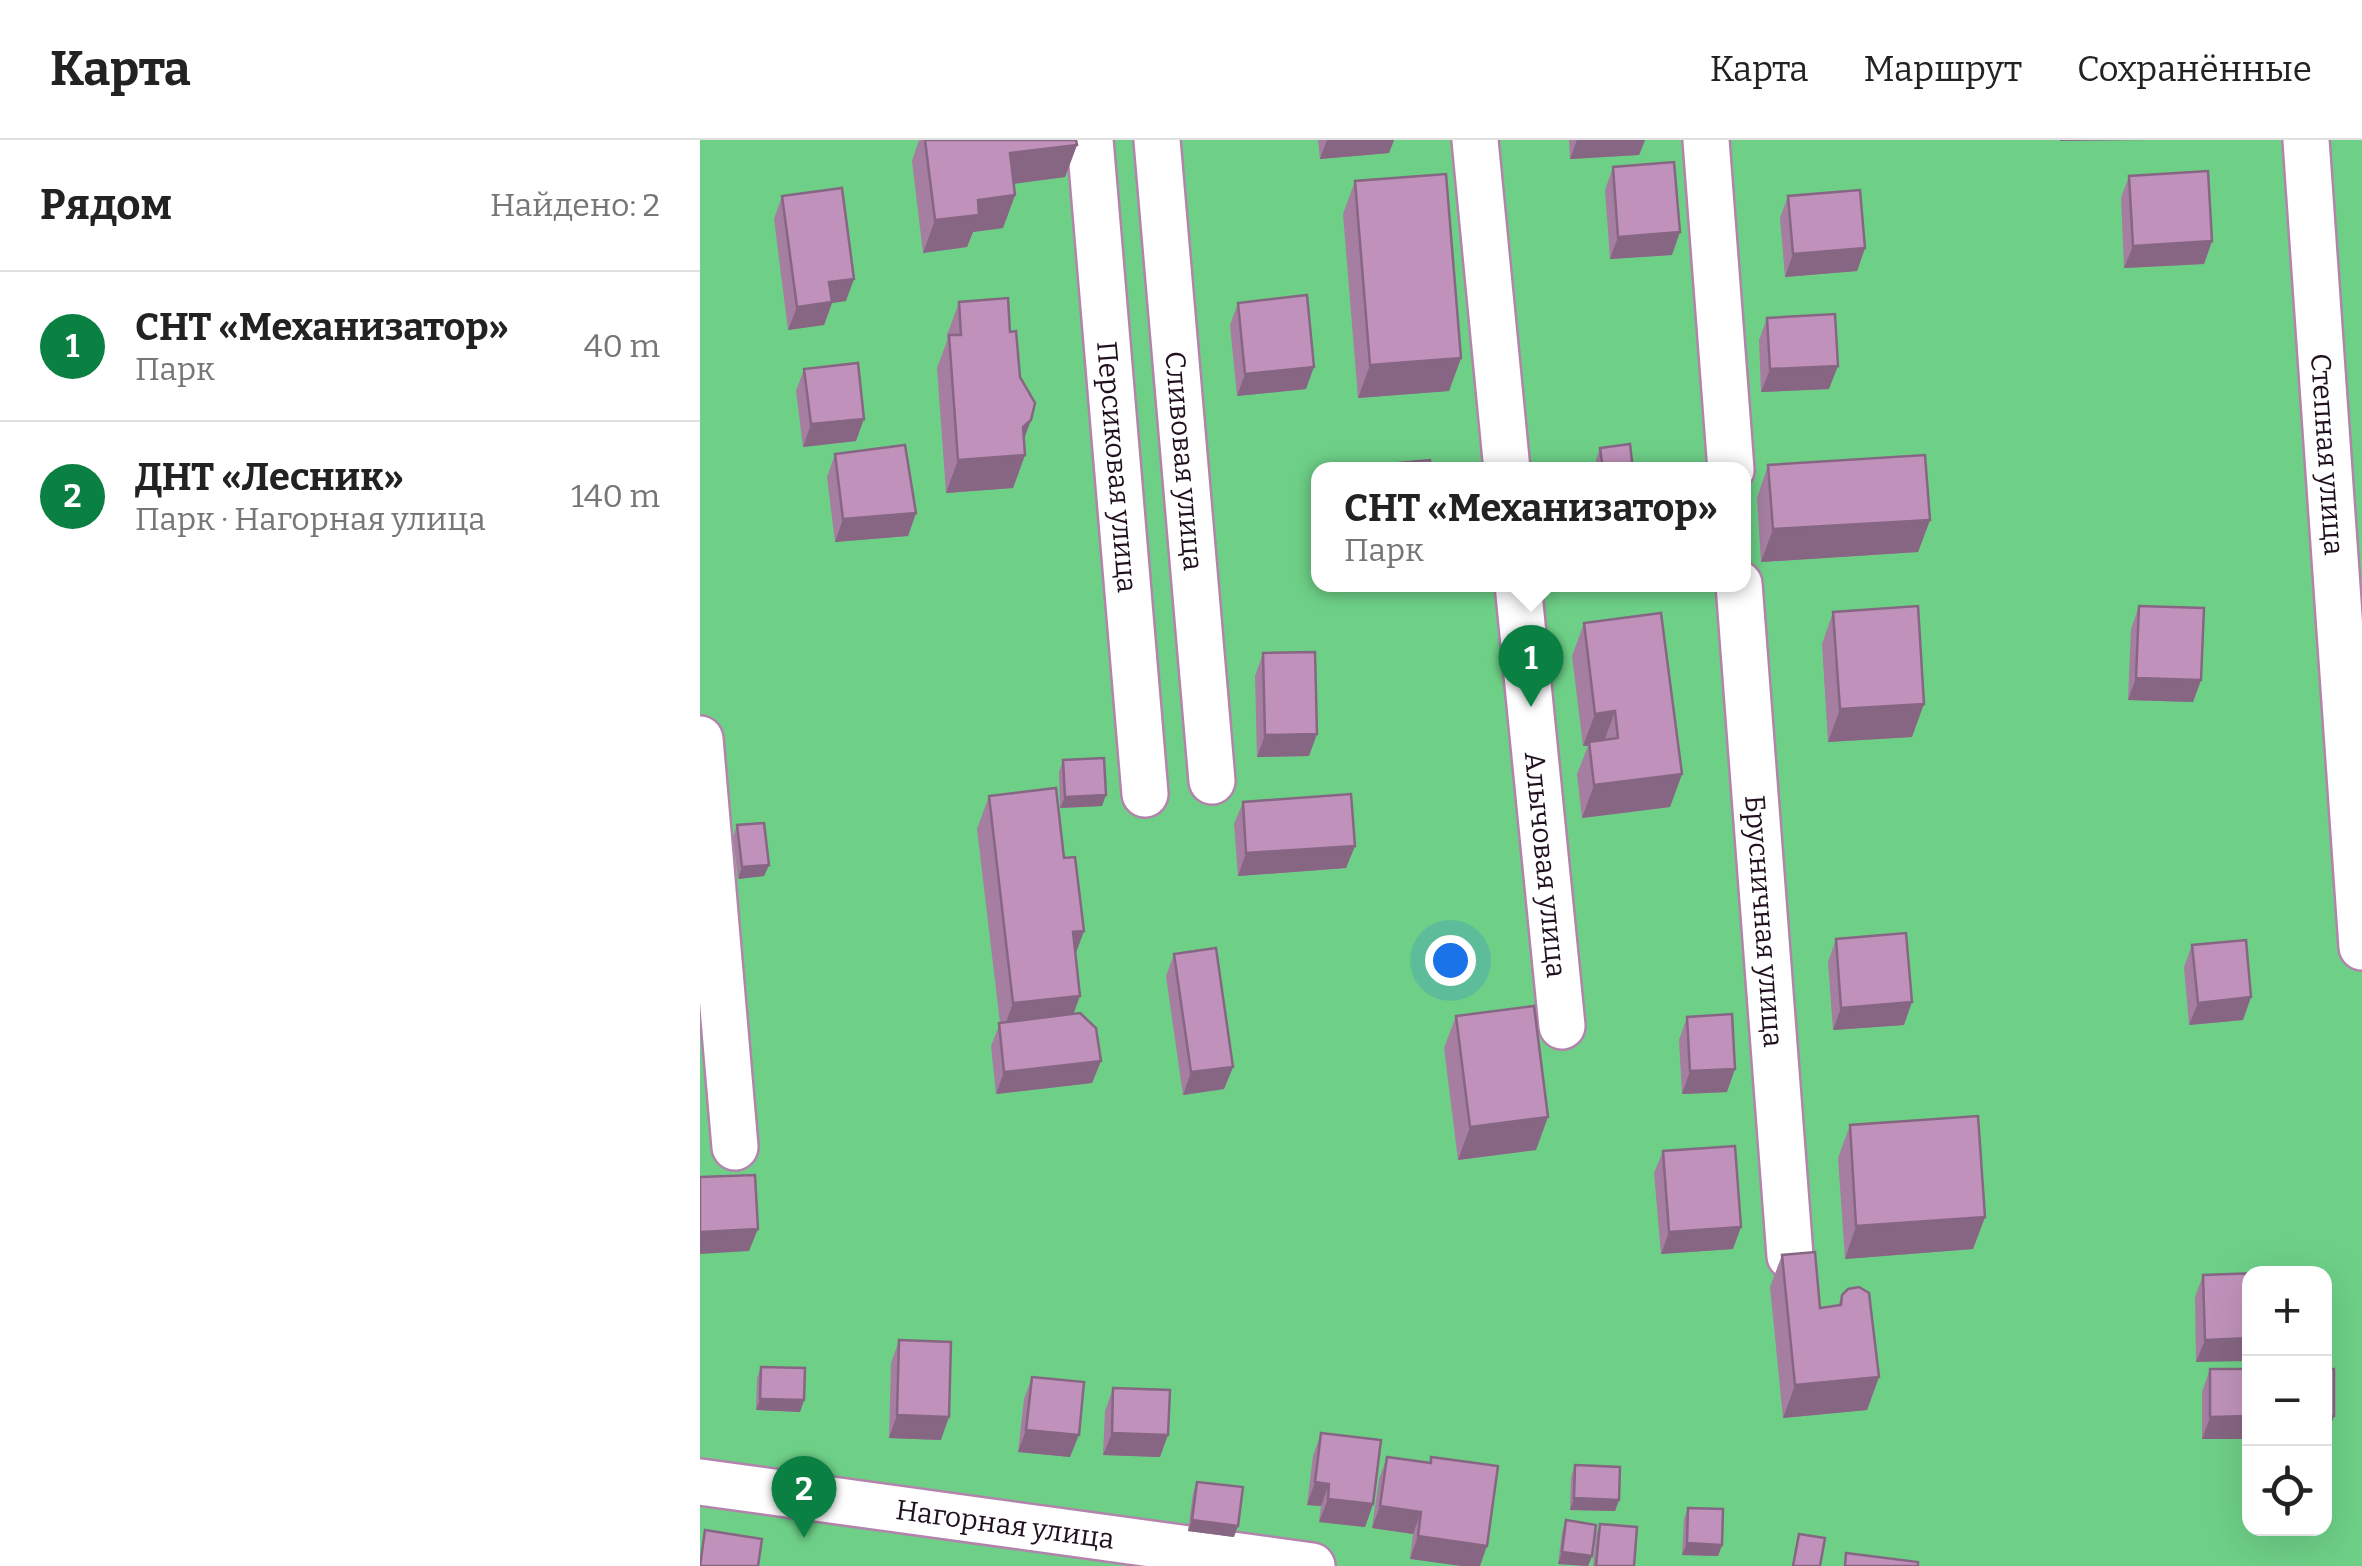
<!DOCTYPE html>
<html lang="ru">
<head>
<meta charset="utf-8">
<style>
  body { margin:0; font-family:Bitter,serif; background:#f2f2f2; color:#222 }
  .controls { position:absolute; right:30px; bottom:30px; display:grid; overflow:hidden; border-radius:20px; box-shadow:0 10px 40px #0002 }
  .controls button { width:90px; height:90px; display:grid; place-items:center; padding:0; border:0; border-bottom:2px solid #e0e0e0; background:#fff; color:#222; font:50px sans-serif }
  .you { position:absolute; left:750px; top:820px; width:35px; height:35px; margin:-25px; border:8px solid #fff; border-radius:50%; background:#1a73e8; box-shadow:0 0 0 15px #1a73e833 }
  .badge { display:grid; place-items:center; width:65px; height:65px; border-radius:50%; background:#0b8043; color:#fff; font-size:32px; font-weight:700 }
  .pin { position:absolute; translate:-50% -82px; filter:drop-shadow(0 2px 5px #0008) }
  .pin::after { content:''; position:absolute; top:52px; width:35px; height:30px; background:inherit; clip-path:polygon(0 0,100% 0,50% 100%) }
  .popup { position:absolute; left:611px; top:322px; width:440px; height:130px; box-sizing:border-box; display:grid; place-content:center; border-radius:20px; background:#fff; filter:drop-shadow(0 2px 8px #0005); font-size:32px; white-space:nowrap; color:#767676 }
  .popup b { font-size:38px; color:#222 }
  .popup::after { content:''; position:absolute; left:50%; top:100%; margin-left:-20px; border:20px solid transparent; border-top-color:#fff }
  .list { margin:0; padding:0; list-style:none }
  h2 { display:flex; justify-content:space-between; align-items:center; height:130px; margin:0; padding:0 40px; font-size:42px }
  h2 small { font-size:32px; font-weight:400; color:#767676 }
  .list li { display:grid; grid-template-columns:65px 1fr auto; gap:30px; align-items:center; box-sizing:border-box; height:150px; padding:0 40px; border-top:2px solid #e0e0e0 }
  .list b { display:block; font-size:38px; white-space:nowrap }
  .list p { margin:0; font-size:32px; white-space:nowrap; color:#767676 }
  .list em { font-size:32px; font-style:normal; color:#767676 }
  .icon { flex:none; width:55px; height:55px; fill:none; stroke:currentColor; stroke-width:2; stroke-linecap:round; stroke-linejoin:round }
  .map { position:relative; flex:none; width:1662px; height:1426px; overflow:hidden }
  header { display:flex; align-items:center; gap:60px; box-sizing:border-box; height:140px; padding:0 50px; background:#fff; border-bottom:2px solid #e0e0e0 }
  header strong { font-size:48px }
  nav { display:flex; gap:55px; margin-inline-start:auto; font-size:35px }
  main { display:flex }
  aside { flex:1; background:#fff }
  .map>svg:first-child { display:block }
  .green { fill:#6ed087; fill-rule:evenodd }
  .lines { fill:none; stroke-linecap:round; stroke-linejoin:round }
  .minor-casing { stroke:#b284ac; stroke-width:50 }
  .minor { stroke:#fff; stroke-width:45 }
  .wall { fill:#a57ea1 }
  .shaded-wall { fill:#866683 }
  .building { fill:#c092bb; stroke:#866683; stroke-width:2.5 }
  .labels { text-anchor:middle; stroke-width:9; stroke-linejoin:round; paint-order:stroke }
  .street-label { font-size:28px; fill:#21101f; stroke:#fff5fe }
</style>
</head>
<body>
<header>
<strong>Карта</strong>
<nav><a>Карта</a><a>Маршрут</a><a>Сохранённые</a></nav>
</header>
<main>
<aside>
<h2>Рядом<small>Найдено: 2</small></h2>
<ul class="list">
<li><span class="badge">1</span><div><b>СНТ «Механизатор»</b><p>Парк</p></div><em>40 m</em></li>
<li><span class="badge">2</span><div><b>ДНТ «Лесник»</b><p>Парк · Нагорная улица</p></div><em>140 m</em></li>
</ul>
</aside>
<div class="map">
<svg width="1662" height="1426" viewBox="0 0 1662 1426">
  <rect width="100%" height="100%" fill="#f6c5f0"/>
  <path class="green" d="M0,0H1662V1426H0ZM618,330H1044V444H618ZM1550,1134H1624V1388H1550Z"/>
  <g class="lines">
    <g class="minor-casing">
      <g id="minor">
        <path id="s1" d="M390,0L445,654"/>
        <path id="s2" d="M457,0L512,641"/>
        <path d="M775,0L807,330"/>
        <path d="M1006,0L1031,330"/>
        <path id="s3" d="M1606,0L1662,807"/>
        <path id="s4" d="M818,444L862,886"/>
        <path id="s5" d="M1039,444L1090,1116"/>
        <path d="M0,599L35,1007"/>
        <path id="s6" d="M0,1342L612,1426"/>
      </g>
    </g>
    <use href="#minor" class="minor"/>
  </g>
  <path class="wall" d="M219,0H376L377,5L365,37L313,44L315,55L303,88L273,92L267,107L223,113L212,21Z
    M618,0H694L689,13L620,19Z
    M869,0H945L939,15L870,19Z
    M913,27L972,115L910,119L905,50Z
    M1429,36L1512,101L1504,124L1424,128L1421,58Z
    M655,41L761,218L749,251L658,258L643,74Z
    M82,56L146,161L132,163L124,185L88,190L74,79Z
    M1088,56L1165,108L1157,131L1085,137L1080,78Z
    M259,162L310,192L325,315L313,348L246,353L237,228L247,201V195Z
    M538,163L606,249L537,256L530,185Z
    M1067,178L1129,249L1061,252L1059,200Z
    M104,229L156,301L103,307L96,251Z
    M900,308L933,330H897L896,320Z
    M135,314L216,373L208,396L135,402L127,337Z
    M1068,325L1230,380L1218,412L1061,422L1057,358Z
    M1439,466L1501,540L1493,562L1428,560L1431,489Z
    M1133,472L1212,597L1128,602L1122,504Z
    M884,483L982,634L970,667L882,678L877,634L888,606H883L872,516Z
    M563,513L609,616L557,617L555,536Z
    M363,620L402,666L360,668L359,632Z
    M289,656L364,718L384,791L375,814L373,874L401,921L392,943L296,954L291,906L300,883L277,689Z
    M543,662L655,706L646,728L538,736L534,684Z
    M37,685L69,725L64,736L38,739L33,697Z
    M1136,799L1204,885L1133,890L1128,822Z
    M1492,805L1551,857L1543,880L1489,885L1484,827Z
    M474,814L533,927L524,949L483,955L466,836Z
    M756,876L836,1010L758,1020L744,908Z
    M987,877L1027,952L982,954L979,900Z
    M1150,985L1285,1077L1273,1109L1145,1119L1138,1018Z
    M963,1011L1033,1109L961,1114L954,1033Z
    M1082,1115L1120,1168L1138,1166L1142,1155L1179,1237L1167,1270L1083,1278L1070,1147Z
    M1586,1132L1496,1222L1495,1157L1503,1135Z
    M199,1200L241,1300L189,1298L191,1223Z
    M61,1227L104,1260L100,1272L56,1270L57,1238Z
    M1510,1229H1550V1299H1502V1252Z
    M332,1237L370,1317L318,1312L324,1259Z
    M413,1248L460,1317L403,1315L405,1271Z
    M621,1293L673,1364L665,1387L619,1382L621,1366L607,1365L613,1316Z
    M687,1317L729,1323L731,1317L798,1326L710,1419L713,1394L672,1388L679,1339Z
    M875,1325L919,1360L915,1371L870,1370L871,1337Z
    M497,1342L534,1397L488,1391L493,1353Z
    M988,1368L1022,1405L1018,1416L982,1415L984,1379Z
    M866,1380L892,1416L888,1426L858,1424L862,1392Z
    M900,1384L934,1426H893L896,1395Z"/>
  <path class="shaded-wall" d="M627,0H694L689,13L620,19Z
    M877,0H945L939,15L870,19Z
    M1360,0H1451L1360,1Z
    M377,5L365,37L298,46L310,13Z
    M315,55L303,88L273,92L267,107L223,113L235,80L278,60Z
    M980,92L972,115L910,119L918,97Z
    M1512,101L1504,124L1424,128L1433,106Z
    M1165,108L1157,131L1085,137L1093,114Z
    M154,139L146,161L132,163L124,185L88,190L97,167L129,142Z
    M761,218L749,251L658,258L670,225Z
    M1138,226L1129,249L1061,252L1070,229Z
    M614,227L606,249L537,256L545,234Z
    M164,279L156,301L103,307L111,284Z
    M331,280L319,313L325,315L313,348L246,353L258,320L323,287Z
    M216,373L208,396L135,402L143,379Z
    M1230,380L1218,412L1061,422L1073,389Z
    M1436,538L1501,540L1493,562L1428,560Z
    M1224,564L1212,597L1128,602L1140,569Z
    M915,571L903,604L889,602L888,606H883L895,574Z
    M617,594L609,616L557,617L565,595Z
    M982,634L970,667L882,678L894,645Z
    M406,655L402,666L360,668L365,657Z
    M655,706L646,728L538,736L546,713Z
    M69,725L64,736L38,739L42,727Z
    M384,791L372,824L373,792Z
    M380,856L368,889L301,896L313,863Z
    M1551,857L1543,880L1489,885L1498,863Z
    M1212,862L1204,885L1133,890L1141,868Z
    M401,921L392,943L296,954L304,932Z
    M533,927L524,949L483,955L491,932Z
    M1035,929L1027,952L982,954L990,931Z
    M848,977L836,1010L758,1020L770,987Z
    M1285,1077L1273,1109L1145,1119L1156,1086Z
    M1041,1087L1033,1109L961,1114L969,1092Z
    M58,1089L49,1111L0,1114V1092Z
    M1550,1198V1221L1496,1222L1505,1200Z
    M1179,1237L1167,1270L1083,1278L1095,1245Z
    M60,1259L104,1260L100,1272L56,1270Z
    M197,1275L249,1277L241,1300L189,1298Z
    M1550,1276V1299H1502L1510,1277Z
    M1624,1276H1634L1626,1299H1624Z
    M326,1290L379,1295L370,1317L318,1312Z
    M412,1293L468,1295L460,1317L403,1315Z
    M615,1342L629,1344L621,1366L607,1365Z
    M874,1358L919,1360L915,1371L870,1370Z
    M628,1359L673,1364L665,1387L619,1382Z
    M680,1366L721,1372L713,1394L672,1388Z
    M492,1380L538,1386L534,1397L488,1391Z
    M718,1396L787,1406L780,1426H761L710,1419Z
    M987,1403L1022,1405L1018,1416L982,1415Z
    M862,1412L892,1416L888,1426L858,1424Z"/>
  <path class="building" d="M225,0H376L377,5L310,13L315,55L278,60L279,75L235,80Z
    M974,22L980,92L918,97L913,27Z
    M1508,31L1512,101L1433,106L1429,36Z
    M746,34L761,218L670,225L655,41Z
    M142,48L154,139L129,142L132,162L97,167L82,56Z
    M1160,50L1165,108L1093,114L1088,56Z
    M607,155L614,227L545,234L538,163Z
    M308,158L310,192L316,191L320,237L335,263L331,280L323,287L325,315L258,320L249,195H261L259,162Z
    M1135,174L1138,226L1070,229L1067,178Z
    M158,223L164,279L111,284L104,229Z
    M930,304L933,330H903L900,308Z
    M205,305L216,373L143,379L135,314Z
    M1225,315L1230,380L1073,389L1068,325Z
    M730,320L731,330H677L676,325Z
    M1218,466L1224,564L1140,569L1133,472Z
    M1439,466L1504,468L1501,540L1436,538Z
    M961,473L982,634L894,645L889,602L918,598L915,571L895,574L884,483Z
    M615,512L617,594L565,595L563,513Z
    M404,618L406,655L365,657L363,620Z
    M356,648L364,718L375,717L384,791L373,792L380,856L313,863L289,656Z
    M651,654L655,706L546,713L543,662Z
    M64,683L69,725L42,727L37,685Z
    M1206,793L1212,862L1141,868L1136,799Z
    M1546,800L1551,857L1498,863L1492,805Z
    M516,808L533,927L491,932L474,814Z
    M834,866L848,977L770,987L756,876Z
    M380,873L396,888L401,921L304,932L299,883Z
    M1032,874L1035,929L990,931L987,877Z
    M1278,976L1285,1077L1156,1086L1150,985Z
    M1035,1006L1041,1087L969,1092L963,1011Z
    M55,1035L58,1089L0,1092V1037Z
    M1115,1112L1120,1168L1141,1165L1142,1155L1148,1149L1159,1147L1169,1153L1179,1237L1095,1245L1082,1115Z
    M1586,1132V1134H1550V1198L1505,1200L1503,1135Z
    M199,1200L251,1202L249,1277L197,1275Z
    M61,1227L105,1228L104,1260L60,1259Z
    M1510,1229H1550V1276L1510,1277Z
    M1624,1229H1634V1276H1624Z
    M332,1237L384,1242L379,1295L326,1290Z
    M413,1248L470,1250L468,1295L412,1293Z
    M621,1293L681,1300L673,1364L628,1359L629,1344L615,1342Z
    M687,1317L731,1323V1317L798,1326L787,1406L718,1396L721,1372L680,1366Z
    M875,1325L920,1327L919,1360L874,1358Z
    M497,1342L543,1347L538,1386L492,1380Z
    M988,1368L1023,1369L1022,1405L987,1403Z
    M866,1380L896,1385L892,1416L862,1412Z
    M900,1384L937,1387L934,1426H896Z
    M5,1390L62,1399L58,1426H0Z
    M1099,1394L1125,1398L1120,1426H1093Z
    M1146,1413L1218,1422V1426H1145Z"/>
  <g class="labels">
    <g class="street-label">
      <text dy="10" stroke="none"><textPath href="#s3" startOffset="315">Степная улица</textPath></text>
      <text dy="10" stroke="none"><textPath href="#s2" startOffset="322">Сливовая улица</textPath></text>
      <text dy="10" stroke="none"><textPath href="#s1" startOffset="328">Персиковая улица</textPath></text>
      <text dy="10" stroke="none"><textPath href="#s4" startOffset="282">Алычовая улица</textPath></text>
      <text dy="10" stroke="none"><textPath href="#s5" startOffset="338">Брусничная улица</textPath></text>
      <text dy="10" stroke="none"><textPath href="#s6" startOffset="308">Нагорная улица</textPath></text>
    </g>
  </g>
</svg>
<div class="controls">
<button>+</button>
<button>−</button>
<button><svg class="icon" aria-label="locate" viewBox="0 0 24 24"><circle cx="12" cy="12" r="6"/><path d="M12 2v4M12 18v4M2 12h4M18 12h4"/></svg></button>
</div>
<div class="you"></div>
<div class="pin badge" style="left:831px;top:567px">1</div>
<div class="popup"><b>СНТ «Механизатор»</b>Парк</div>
<div class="pin badge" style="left:104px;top:1398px">2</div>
</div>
</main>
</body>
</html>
